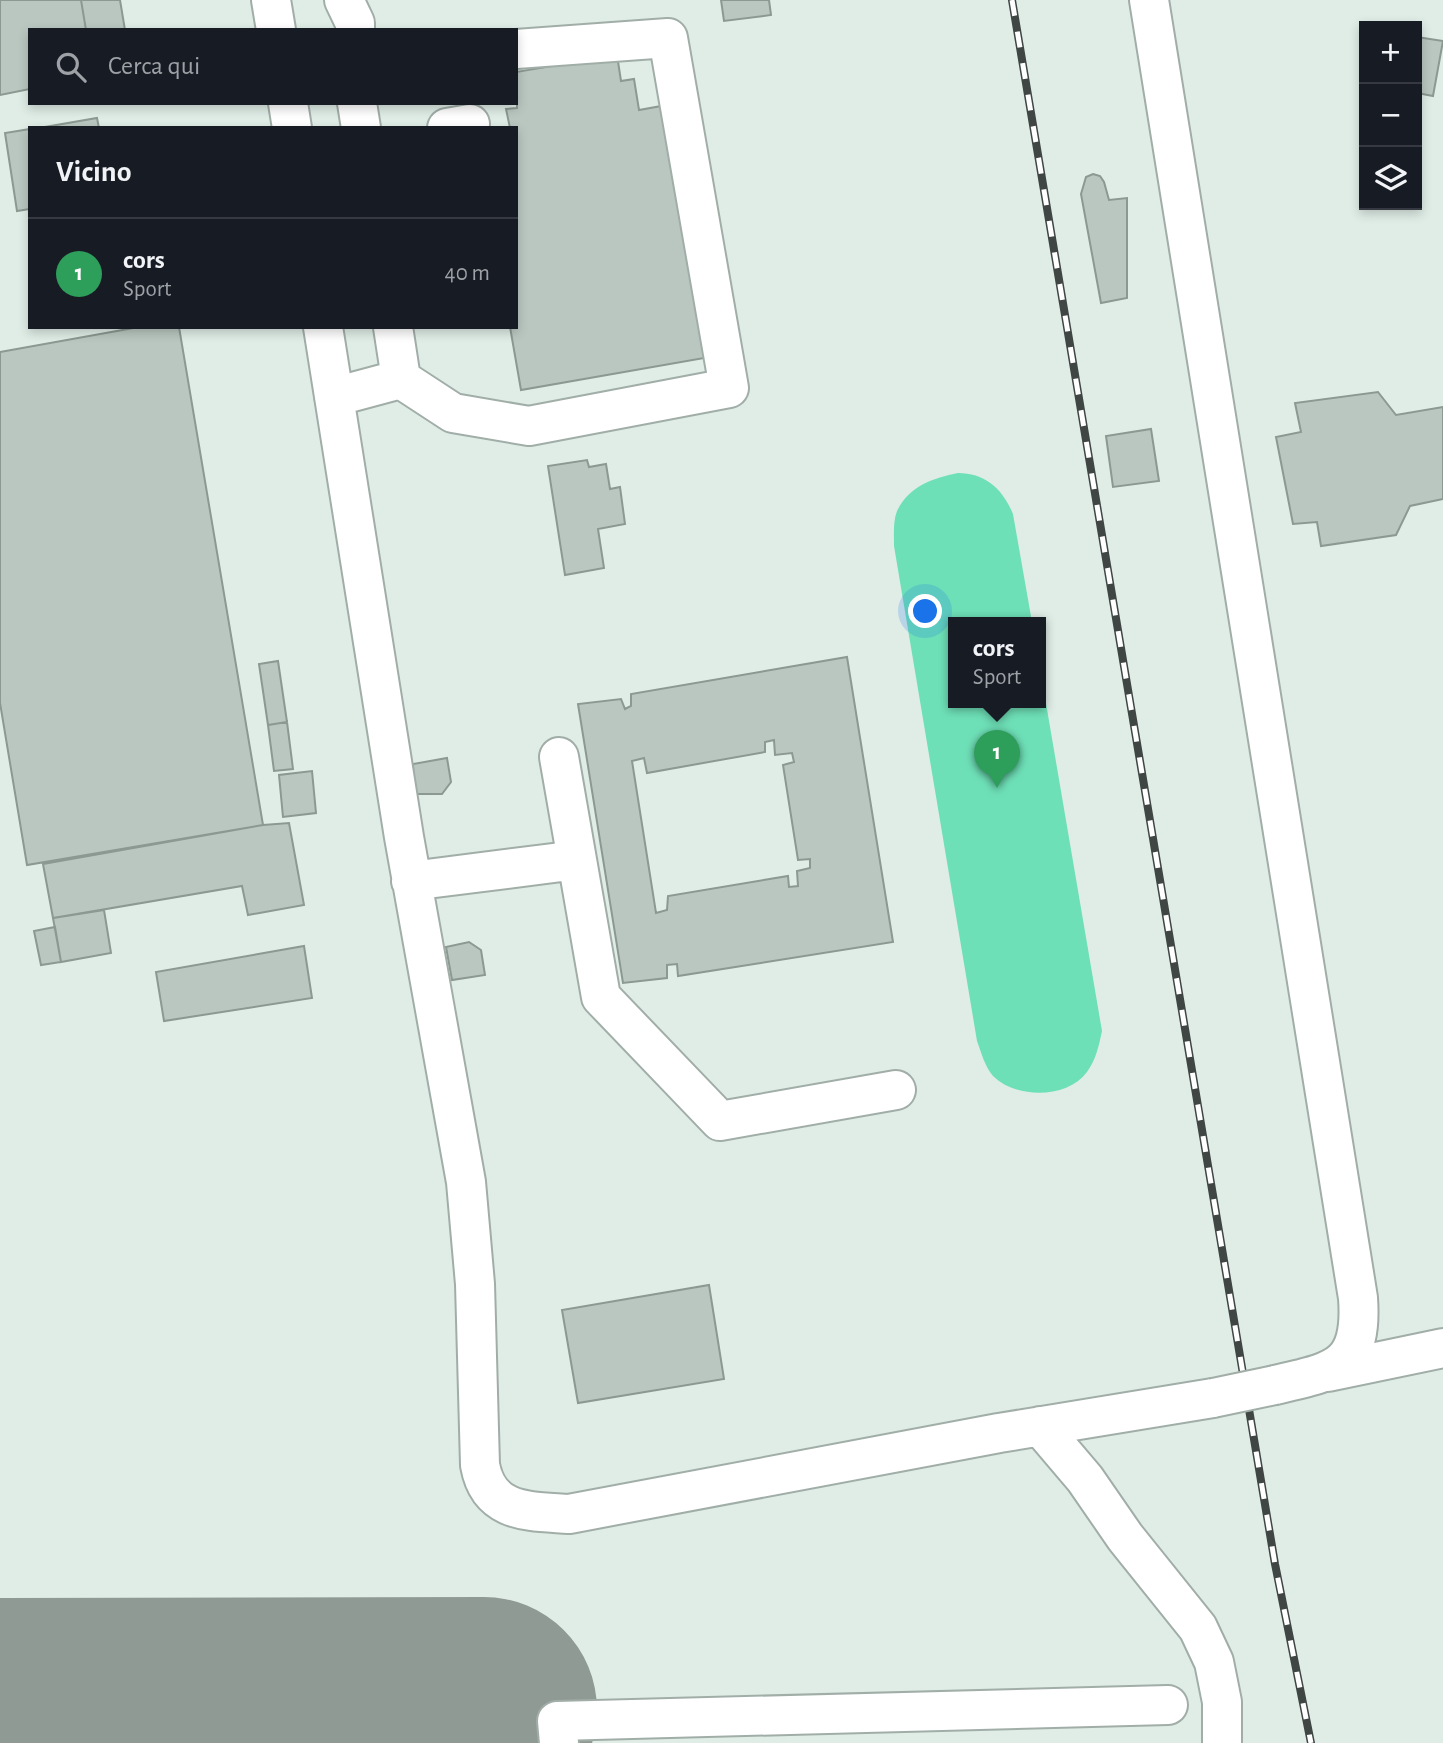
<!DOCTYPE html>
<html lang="it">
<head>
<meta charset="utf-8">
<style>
  body { margin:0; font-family:"Alegreya Sans",sans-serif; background:#20242c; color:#f1f3f6 }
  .controls { position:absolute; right:21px; top:21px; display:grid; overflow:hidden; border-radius:0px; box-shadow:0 4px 10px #0003 }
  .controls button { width:63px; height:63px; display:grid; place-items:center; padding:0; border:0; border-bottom:2px solid #363941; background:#171b24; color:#f1f3f6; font:35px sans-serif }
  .you { position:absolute; left:926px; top:612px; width:24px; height:24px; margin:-18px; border:5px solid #fff; border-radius:50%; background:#1a73e8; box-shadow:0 0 0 10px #1a73e833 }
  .badge { display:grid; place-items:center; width:46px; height:46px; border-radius:50%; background:#9cb8b0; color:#fff; font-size:23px; font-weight:700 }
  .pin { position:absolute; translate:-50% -58px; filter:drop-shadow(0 2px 4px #0008) }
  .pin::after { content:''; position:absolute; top:37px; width:24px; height:21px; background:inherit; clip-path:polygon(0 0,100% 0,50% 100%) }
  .popup { position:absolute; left:948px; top:617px; width:98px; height:91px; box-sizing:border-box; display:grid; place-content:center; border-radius:0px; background:#171b24; filter:drop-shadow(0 2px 5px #0005); font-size:23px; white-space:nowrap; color:#9ea1a6 }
  .popup b { font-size:26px; color:#f1f3f6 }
  .popup::after { content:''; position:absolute; left:50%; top:100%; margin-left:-14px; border:14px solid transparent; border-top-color:#171b24 }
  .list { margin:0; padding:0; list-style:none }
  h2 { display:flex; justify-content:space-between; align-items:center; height:91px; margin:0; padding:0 28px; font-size:30px }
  h2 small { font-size:23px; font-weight:400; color:#9ea1a6 }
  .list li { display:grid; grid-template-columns:46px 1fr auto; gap:21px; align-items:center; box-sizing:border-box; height:112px; padding:0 28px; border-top:2px solid #363941 }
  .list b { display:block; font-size:26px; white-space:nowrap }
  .list p { margin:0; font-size:23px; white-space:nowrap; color:#9ea1a6 }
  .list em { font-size:23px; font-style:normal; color:#9ea1a6 }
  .icon { flex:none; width:38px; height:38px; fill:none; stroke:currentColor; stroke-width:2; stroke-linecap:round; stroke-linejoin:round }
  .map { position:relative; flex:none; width:1443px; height:1743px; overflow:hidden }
  .search { position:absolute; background:#171b24; box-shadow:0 4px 10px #0003; left:28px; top:28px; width:490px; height:77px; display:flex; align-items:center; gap:18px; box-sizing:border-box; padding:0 24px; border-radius:0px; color:#9ea1a6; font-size:26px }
  .panel { position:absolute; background:#171b24; box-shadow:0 4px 10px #0003; left:28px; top:126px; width:490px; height:203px; border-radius:0px }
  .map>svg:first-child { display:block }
  .green { fill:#6ee0b7 }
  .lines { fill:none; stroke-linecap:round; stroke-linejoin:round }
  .runway { stroke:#909a95; stroke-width:226 }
  .building { fill:#bac7c1; stroke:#8c9892; stroke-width:2; fill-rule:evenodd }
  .minor-casing { stroke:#a1aea8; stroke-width:42 }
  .minor { stroke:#fff; stroke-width:38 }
  .rail-casing { stroke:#3f4643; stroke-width:8 }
  .rail { stroke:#fff; stroke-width:5; stroke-dasharray:16; stroke-linecap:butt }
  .minor-bridge-casing { stroke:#a1aea8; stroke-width:42; stroke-linecap:butt }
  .minor-bridge { stroke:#fff; stroke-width:38 }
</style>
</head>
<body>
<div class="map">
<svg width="1443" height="1743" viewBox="0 0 1443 1743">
  <rect width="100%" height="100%" fill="#e0ede7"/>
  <path class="green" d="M958,473C985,473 1003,489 1013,514L1032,622H953V702H1041V674L1102,1031C1099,1045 1096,1060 1087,1072C1067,1099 1016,1099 993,1076C985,1067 981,1052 977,1041L894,546C894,535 893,521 897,511C909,486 933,478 958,473Z"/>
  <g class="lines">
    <path class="runway" d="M0,1711L484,1710"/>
  </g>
  <path class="building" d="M0,0H81L86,30H30V89L0,95Z
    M81,0H120L125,30H86Z
    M721,0H769L771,15L724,21Z
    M1417,37L1443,41L1433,96L1417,93Z
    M617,55L621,81L634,79L639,110L667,105L710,357L521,390L510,327H516V128H510L506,109L517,108L516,72Z
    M97,118L99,128H39Z
    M30,129V209L17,211L5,133Z
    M1093,174L1100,176L1104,182L1109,200L1127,198V298L1101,303L1081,194L1086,177Z
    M139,327H179L263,825L27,865L0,703V352Z
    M1378,392L1396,415L1443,407V499L1410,506L1396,535L1321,546L1317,522L1293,524L1276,437L1301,432L1295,403Z
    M1151,429L1159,481L1113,487L1106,436Z
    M587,460L589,467L606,464L610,489L620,487L625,524L598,529L604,568L565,575L548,466Z
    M847,657L893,942L678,976L677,964L667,965V978L623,983L578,704L621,699L625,709L631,706V694ZM774,740L775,755L792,753L794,762L783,765L798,860L810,859V868L797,871L798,886L789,887L788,876L668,896L667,910L656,913L632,761L644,758L647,773L765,752V742Z
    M278,661L287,722L268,725L259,664Z
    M287,722L293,769L274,771L268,725Z
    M447,758L451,782L442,794H414L413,764Z
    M312,771L316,813L283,817L279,775Z
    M289,823L304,905L248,915L242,886L53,918L43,864L263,825Z
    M104,910L111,953L61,962L53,918Z
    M55,927L61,962L41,965L34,931Z
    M469,942L481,950L485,975L452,980L446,947Z
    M304,946L312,998L164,1021L156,972Z
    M709,1285L724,1379L578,1403L562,1310Z"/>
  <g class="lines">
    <g class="minor-casing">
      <path id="minor" d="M271,0L276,30
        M344,0L355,23V30
        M1149,0L1358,1298C1363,1369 1334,1371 1275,1385
        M288,103L292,128
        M357,103L361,128
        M447,128L470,124
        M323,327L404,837L466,1182L475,1284L480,1465C489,1514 529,1511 569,1514L999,1433L1213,1398
        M401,379L453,413L529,426L729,388L668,38L516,49
        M334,397L401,379L393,327
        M559,757L601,997L720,1121L896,1090
        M411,881L577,860
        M1328,1372L1443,1348
        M1040,1426L1085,1479L1125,1537L1198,1628L1214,1662L1222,1702V1743
        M559,1743L557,1721L1168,1705"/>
    </g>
    <use href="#minor" class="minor"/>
    <g class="rail-casing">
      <path id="rail" d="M1012,0L1275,1564L1311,1743"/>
    </g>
    <use href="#rail" class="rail"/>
    <g class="minor-bridge-casing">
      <path id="minor-bridge" d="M1213,1398L1275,1385"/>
    </g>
    <use href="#minor-bridge" class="minor-bridge"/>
  </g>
</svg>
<div class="controls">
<button>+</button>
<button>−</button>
<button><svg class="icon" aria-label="layers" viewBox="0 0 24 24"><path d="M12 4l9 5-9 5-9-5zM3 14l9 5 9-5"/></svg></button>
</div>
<div class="you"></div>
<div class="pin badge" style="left:997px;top:788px;background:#2e9e5b">1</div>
<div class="popup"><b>cors</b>Sport</div>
<div class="search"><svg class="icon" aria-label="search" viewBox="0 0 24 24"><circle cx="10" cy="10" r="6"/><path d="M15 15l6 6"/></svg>Cerca qui</div>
<section class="panel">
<h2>Vicino<small></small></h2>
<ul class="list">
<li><span class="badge" style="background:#2e9e5b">1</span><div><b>cors</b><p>Sport</p></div><em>40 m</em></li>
</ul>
</section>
</div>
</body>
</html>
